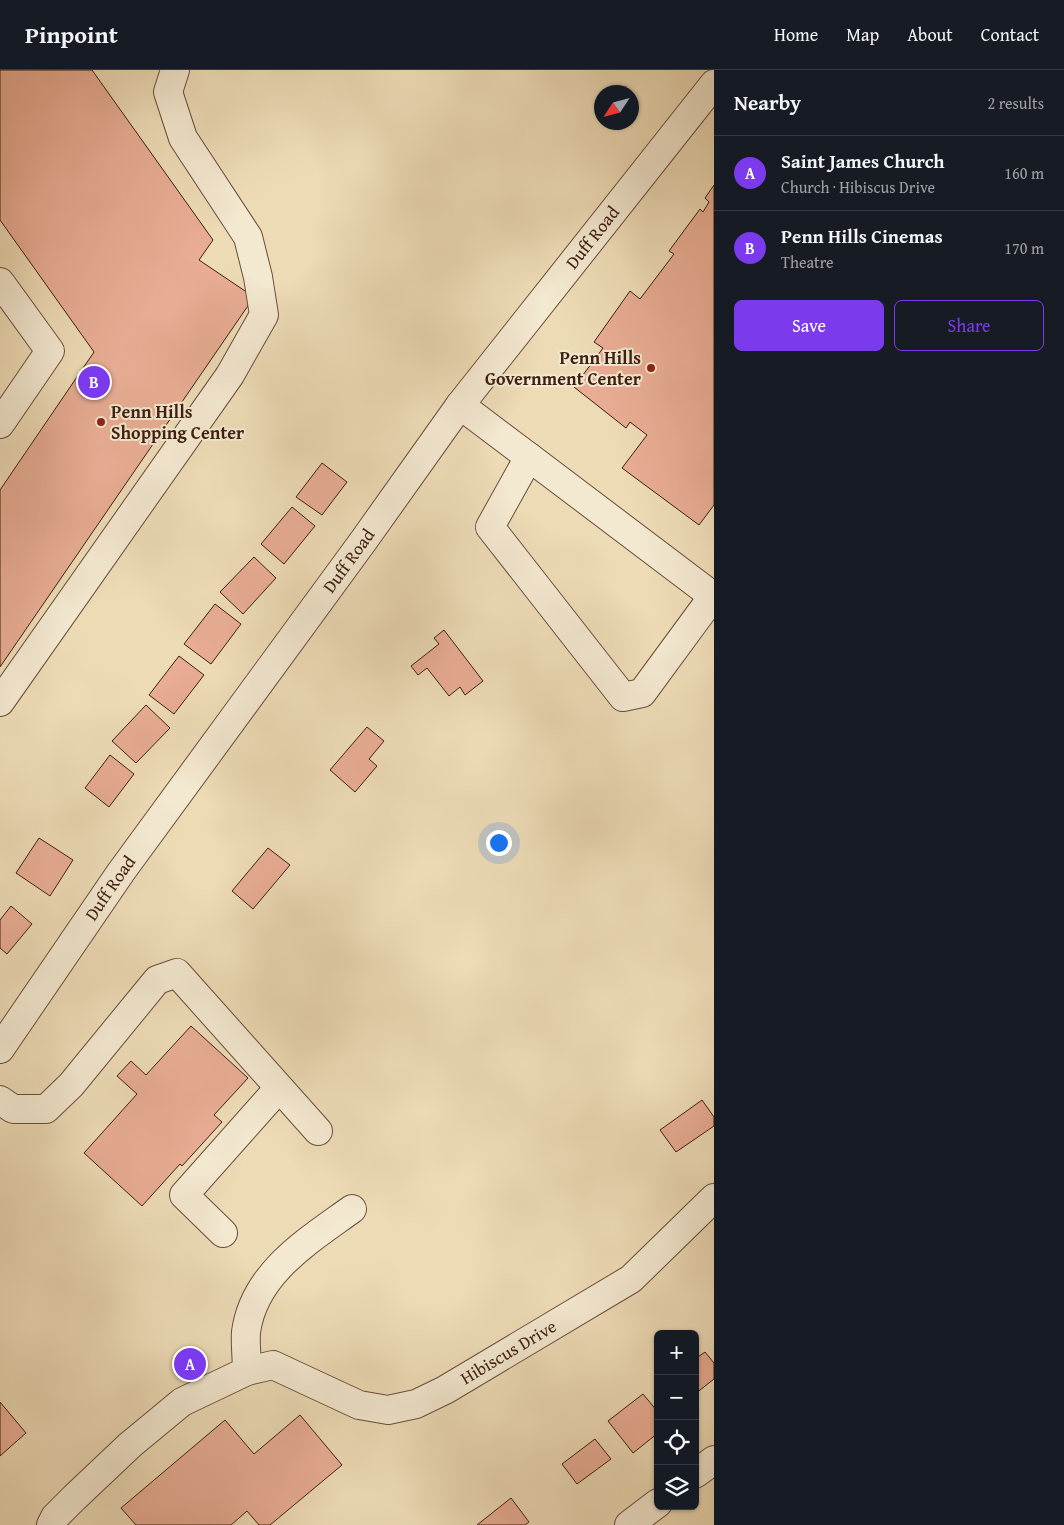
<!DOCTYPE html>
<html lang="en">
<head>
<meta charset="utf-8">
<style>
  body { margin:0; font-family:"Gentium Book Plus",serif; background:#242831; color:#f1f3f6 }
  .controls { position:absolute; right:15px; bottom:15px; display:grid; overflow:hidden; border-radius:8px; box-shadow:0 1px 4px #0004 }
  .controls button { width:45px; height:45px; display:grid; place-items:center; padding:0; border:0; border-bottom:1px solid #363941; background:#171b24; color:#f1f3f6; font:25px sans-serif }
  .compass { position:absolute; left:594px; top:15px; width:45px; height:45px; border-radius:50%; background:#171b24; box-shadow:0 1px 4px #0004; rotate:234deg }
  .you { position:absolute; left:498px; top:772px; width:18px; height:18px; margin:-12px; border:4px solid #fff; border-radius:50%; background:#1a73e8; box-shadow:0 0 0 8px #1a73e833 }
  .badge { display:grid; place-items:center; width:32px; height:32px; border-radius:50%; background:#7c3aed; color:#fff; font-size:16px; font-weight:700 }
  .pin { position:absolute; translate:-50% -50%; border:2px solid #fff; box-shadow:0 1px 5px #0006 }
  .list { margin:0; padding:0; list-style:none }
  h2 { display:flex; justify-content:space-between; align-items:center; height:65px; margin:0; padding:0 20px; font-size:21px }
  h2 small { font-size:16px; font-weight:400; color:#9ea1a6 }
  .list li { display:grid; grid-template-columns:32px 1fr auto; gap:15px; align-items:center; box-sizing:border-box; height:75px; padding:0 20px; border-top:1px solid #363941 }
  .list b { display:block; font-size:19px; white-space:nowrap }
  .list p { margin:0; font-size:16px; white-space:nowrap; color:#9ea1a6 }
  .list em { font-size:16px; font-style:normal; color:#9ea1a6 }
  .actions { display:flex; gap:10px; padding:15px 20px }
  .actions a { flex:1; padding:11px 0; border:1px solid #7c3aed; border-radius:8px; text-align:center; font-size:18px; color:#7c3aed }
  .actions .main { background:#7c3aed; color:#fff }
  .icon { flex:none; width:28px; height:28px; fill:none; stroke:currentColor; stroke-width:2; stroke-linecap:round; stroke-linejoin:round }
  .map { position:relative; flex:none; width:714px; height:1455px; overflow:hidden }
  header { display:flex; align-items:center; gap:30px; box-sizing:border-box; height:70px; padding:0 25px; background:#171b24; border-bottom:1px solid #363941 }
  header strong { font-size:24px }
  nav { display:flex; gap:28px; margin-inline-start:auto; font-size:18px }
  main { display:flex }
  aside { flex:1; background:#171b24 }
  .map>svg:first-child { display:block }
  .building { fill:#e8ad94; stroke:#3d1e10 }
  .lines { fill:none; stroke-linecap:round; stroke-linejoin:round }
  .minor-casing { stroke:#694d3a; stroke-width:30 }
  .minor { stroke:#f3e8d0; stroke-width:28 }
  .poi-dot { fill:#8f2418; stroke:#f3e8d0; stroke-width:2 }
  .labels { text-anchor:middle; stroke-width:4; stroke-linejoin:round; paint-order:stroke }
  .street-label { font-size:18px; fill:#3d1e10; stroke:#f3e8d0 }
  .poi-label { font-size:18px; font-weight:bold; fill:#3d1e10; stroke:#f3e8d0; text-anchor:end }
</style>
</head>
<body>
<header>
<strong>Pinpoint</strong>
<nav><a>Home</a><a>Map</a><a>About</a><a>Contact</a></nav>
</header>
<main>
<div class="map">
<svg width="714" height="1455" viewBox="0 0 714 1455">
  <rect width="100%" height="100%" fill="#eddbb6"/>
  <filter id="stains"><feTurbulence type="fractalNoise" baseFrequency=".004" numOctaves="4"/><feColorMatrix values="0 0 0 0 .2 0 0 0 0 .09 0 0 0 0 .02 0 0 0 .5 -.17"/></filter>
  <radialGradient id="worn" r=".72"><stop offset=".6" stop-color="#630" stop-opacity="0"/><stop offset="1" stop-color="#630" stop-opacity=".3"/></radialGradient>
  <path class="building" d="M0,0H92L213,170L199,190L254,227L0,597V420L94,282L0,150Z
    M714,115V435L699,455L622,398L647,365L630,352L626,358L574,317L603,278L594,272L630,221L640,229L674,184L669,181L700,139L703,142L709,132L705,128Z
    M322,393L347,412L322,445L296,427Z
    M292,437L315,456L284,494L261,474Z
    M254,487L276,508L243,544L220,522Z
    M215,534L241,554L211,594L184,574Z
    M444,560L483,611L465,625L460,617L449,626L427,598L418,605L411,596L439,574L434,568Z
    M179,586L204,605L174,644L149,625Z
    M146,635L170,658L136,693L112,671Z
    M367,657L384,671L369,689L377,696L355,722L330,700Z
    M110,685L134,704L109,737L85,718Z
    M39,768L73,790L50,826L16,803Z
    M268,778L290,795L253,839L232,821Z
    M11,836L32,854L7,884L0,878V850Z
    M191,956L248,1008L214,1045L222,1052L182,1096L180,1094L142,1136L84,1083L137,1024L117,1006L131,991L146,1005Z
    M702,1030L714,1047V1056L676,1082L660,1060Z
    M705,1282L714,1293V1309L695,1324V1289Z
    M643,1324L658,1342V1363L633,1383L608,1351Z
    M0,1332L26,1363L0,1386Z
    M300,1345L342,1395L270,1455H259L247,1441L231,1455H136L121,1438L225,1350L254,1384Z
    M595,1369L611,1389L577,1414L562,1394Z
    M511,1428L529,1452L525,1455H477Z"/>
  <g class="lines">
    <g class="minor-casing">
      <g id="minor">
        <path d="M0,212L50,281L0,354"/>
        <path d="M460,335L529,387L490,457L623,627L642,623L714,525"/>
        <path d="M529,387L713,526"/>
        <path d="M0,632L230,305L264,245L258,207L248,167L183,68L168,22L175,0"/>
        <path id="s1" d="M0,979L121,802L364,470L460,335L714,14"/>
        <path d="M0,1030L13,1039H46L71,1015L157,910L177,903L318,1061"/>
        <path d="M223,1163L184,1125L279,1018"/>
        <path d="M247,1301C247,1288 245,1274 246,1262C254,1203 308,1171 352,1139"/>
        <path d="M695,1404L714,1390"/>
        <path id="s2" d="M51,1455L55,1447L74,1428L130,1375L182,1332L247,1301L273,1295L359,1335L388,1340L416,1334L445,1320L631,1209L714,1128"/>
        <path d="M629,1455L658,1433"/>
      </g>
    </g>
    <use href="#minor" class="minor"/>
  </g>
  <g class="poi-dot">
    <circle cx="651" cy="298" r="5"/>
    <circle cx="101" cy="352" r="5"/>
  </g>
  <g class="labels">
    <g class="street-label">
      <text dy="6" stroke="none"><textPath href="#s1" startOffset="1005">Duff Road</textPath></text>
      <text dy="6" stroke="none"><textPath href="#s1" startOffset="600">Duff Road</textPath></text>
      <text dy="6" stroke="none"><textPath href="#s1" startOffset="195">Duff Road</textPath></text>
      <text dy="6" stroke="none"><textPath href="#s2" startOffset="538">Hibiscus Drive</textPath></text>
    </g>
    <g class="poi-label">
      <text x="641" y="294">Penn Hills<tspan x="641" dy="21">Government Center</tspan></text>
      <text x="111" y="348" text-anchor="start">Penn Hills<tspan x="111" dy="21">Shopping Center</tspan></text>
    </g>
  </g>
  <rect width="100%" height="100%" filter="url(#stains)"/>
  <rect width="100%" height="100%" fill="url(#worn)"/>
</svg>
<div class="controls">
<button>+</button>
<button>−</button>
<button><svg class="icon" aria-label="locate" viewBox="0 0 24 24"><circle cx="12" cy="12" r="6"/><path d="M12 2v4M12 18v4M2 12h4M18 12h4"/></svg></button>
<button><svg class="icon" aria-label="layers" viewBox="0 0 24 24"><path d="M12 4l9 5-9 5-9-5zM3 14l9 5 9-5"/></svg></button>
</div>
<svg class="compass" viewBox="-18 -18 36 36"><path d="M0-13l5 13h-10z" fill="#e53935"/><path d="M0 13l5-13h-10z" fill="#9ea1a6"/></svg>
<div class="you"></div>
<div class="pin badge" style="left:190px;top:1294px">A</div>
<div class="pin badge" style="left:94px;top:312px">B</div>
</div>
<aside>
<h2>Nearby<small>2 results</small></h2>
<ul class="list">
<li><span class="badge">A</span><div><b>Saint James Church</b><p>Church · Hibiscus Drive</p></div><em>160 m</em></li>
<li><span class="badge">B</span><div><b>Penn Hills Cinemas</b><p>Theatre</p></div><em>170 m</em></li>
</ul>
<div class="actions"><a class="main">Save</a><a>Share</a></div>
</aside>
</main>
</body>
</html>
